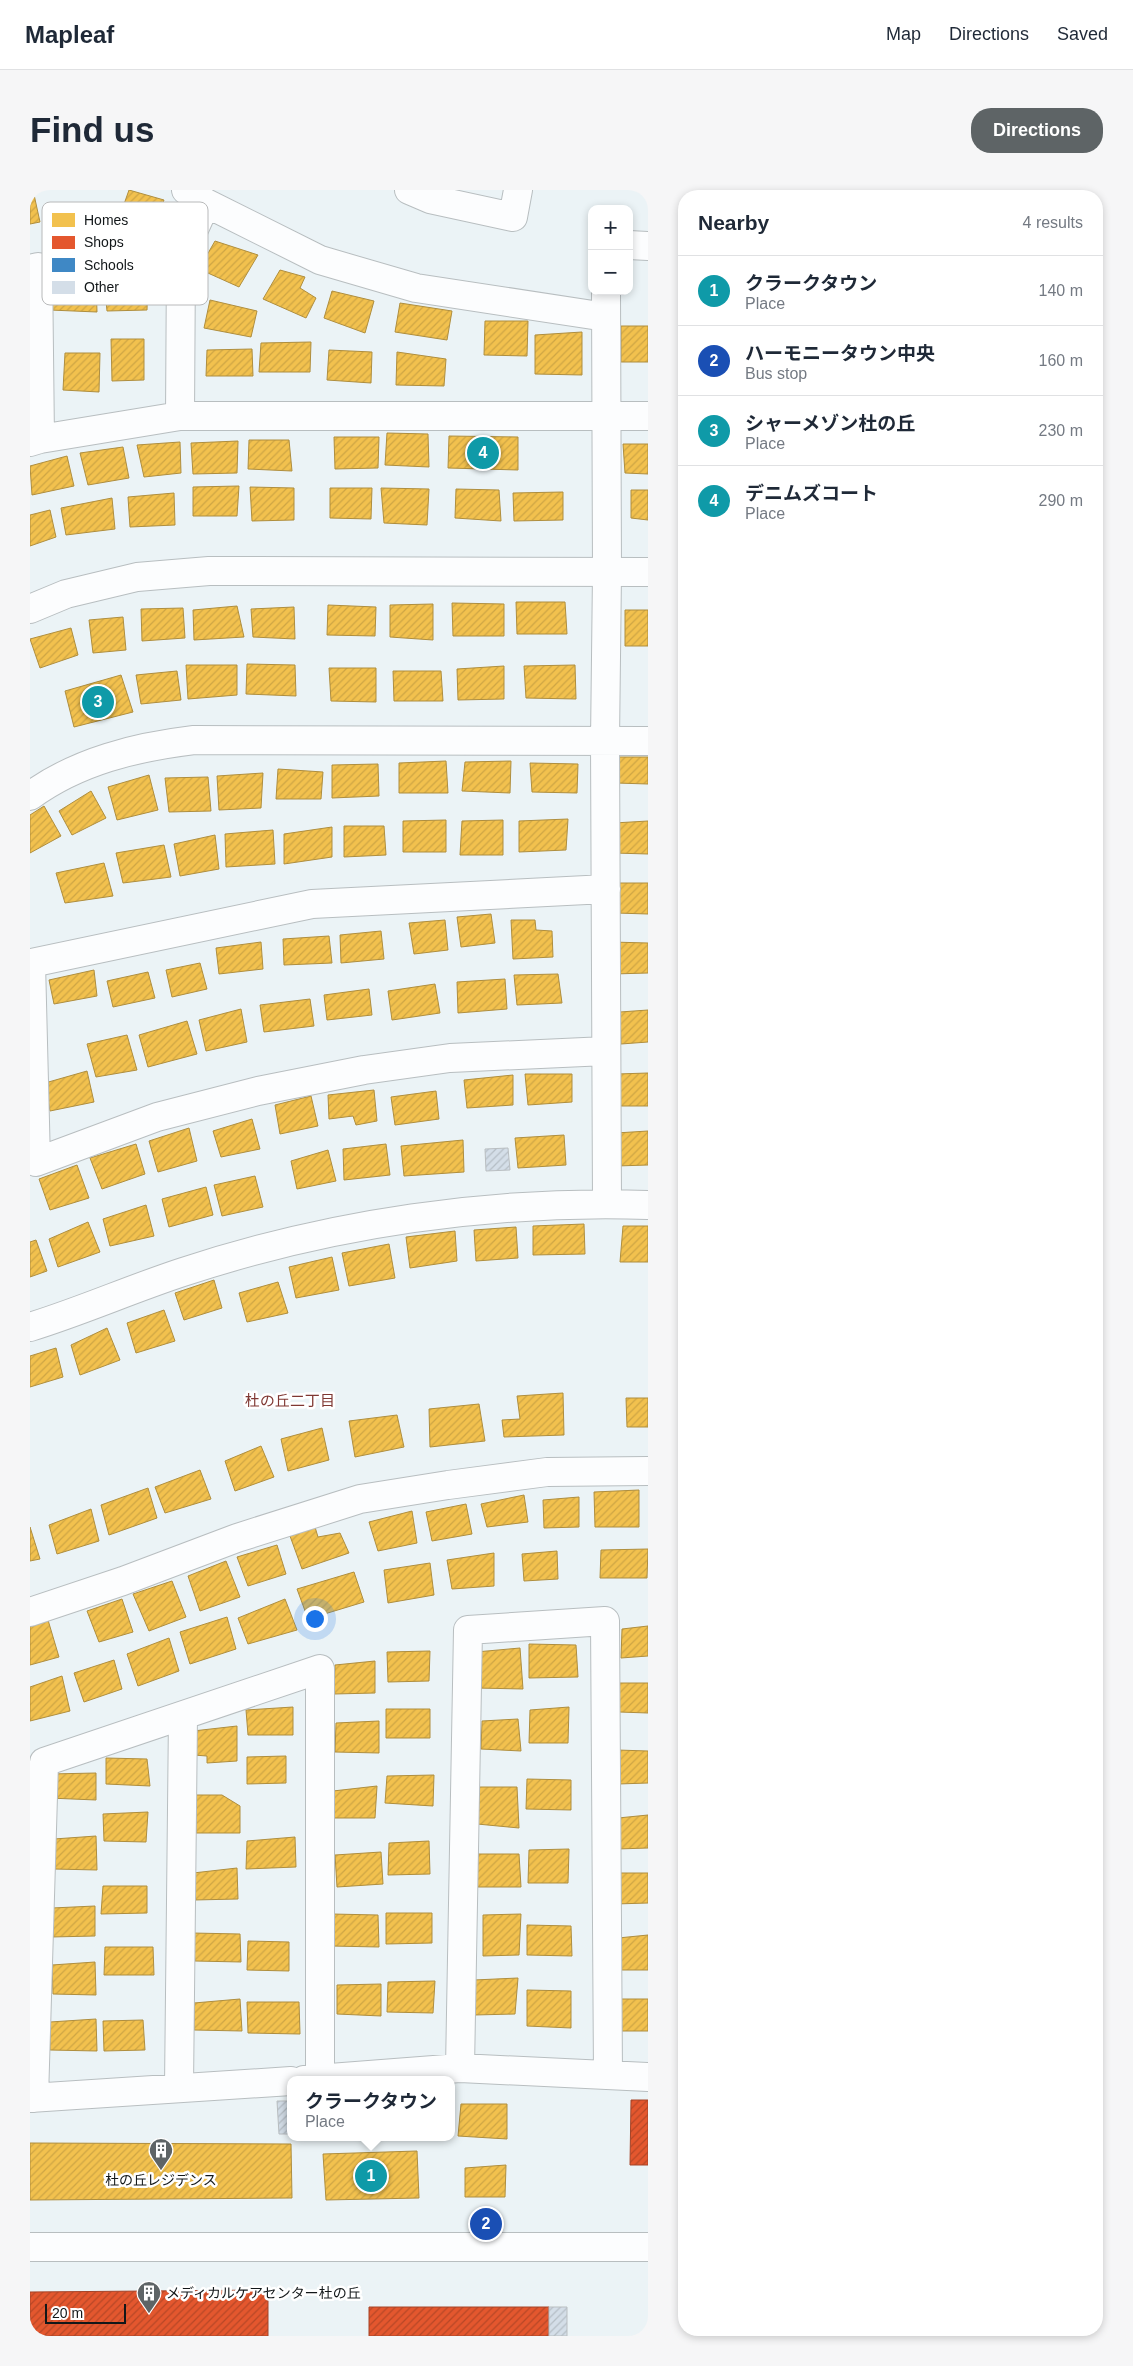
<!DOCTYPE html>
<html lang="en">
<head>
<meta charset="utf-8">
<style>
  body { margin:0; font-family:Arial,"Noto Sans JP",sans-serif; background:#f6f6f7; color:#1f2937 }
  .controls { position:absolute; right:15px; top:15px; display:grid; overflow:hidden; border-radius:10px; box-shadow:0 2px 8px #0003 }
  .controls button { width:45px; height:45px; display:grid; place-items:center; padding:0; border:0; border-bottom:1px solid #e0e1e3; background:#fff; color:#1f2937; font:25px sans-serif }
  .scale { position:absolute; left:15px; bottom:12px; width:81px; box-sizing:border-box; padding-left:5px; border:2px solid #121719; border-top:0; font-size:14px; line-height:18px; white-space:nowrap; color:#121719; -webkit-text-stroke:4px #fff; paint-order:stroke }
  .you { position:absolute; left:284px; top:1428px; width:18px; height:18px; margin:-12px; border:4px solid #fff; border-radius:50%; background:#1a73e8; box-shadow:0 0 0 8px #1a73e833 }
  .badge { display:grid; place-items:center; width:32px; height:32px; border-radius:50%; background:#5e6466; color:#fff; font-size:16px; font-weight:700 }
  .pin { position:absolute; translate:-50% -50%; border:2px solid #fff; box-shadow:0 1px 5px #0006 }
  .popup { position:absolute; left:257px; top:1886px; width:168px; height:65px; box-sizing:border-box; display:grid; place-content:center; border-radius:10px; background:#fff; filter:drop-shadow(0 1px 4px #0005); font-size:16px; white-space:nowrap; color:#747a83 }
  .popup b { font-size:19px; color:#1f2937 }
  .popup::after { content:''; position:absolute; left:50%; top:100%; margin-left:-10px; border:10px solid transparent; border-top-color:#fff }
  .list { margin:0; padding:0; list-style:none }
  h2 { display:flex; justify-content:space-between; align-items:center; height:65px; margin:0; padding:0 20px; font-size:21px }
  h2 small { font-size:16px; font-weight:400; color:#747a83 }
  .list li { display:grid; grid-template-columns:32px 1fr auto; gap:15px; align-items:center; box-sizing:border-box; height:70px; padding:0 20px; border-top:1px solid #e0e1e3 }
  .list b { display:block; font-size:19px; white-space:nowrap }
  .list p { margin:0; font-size:16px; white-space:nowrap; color:#747a83 }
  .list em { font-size:16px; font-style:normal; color:#747a83 }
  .map { position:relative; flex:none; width:618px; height:2146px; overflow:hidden; border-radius:20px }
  header { display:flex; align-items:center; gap:30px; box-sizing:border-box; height:70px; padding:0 25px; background:#fff; border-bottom:1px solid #e0e1e3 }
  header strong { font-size:24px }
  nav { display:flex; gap:28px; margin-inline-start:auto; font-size:18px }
  .intro { display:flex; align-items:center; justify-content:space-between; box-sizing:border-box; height:120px; padding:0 30px }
  h1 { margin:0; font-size:35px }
  .button { padding:12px 22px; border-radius:20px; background:#5e6466; color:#fff; font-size:18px; font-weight:700 }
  main { display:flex; gap:30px; padding:0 30px }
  aside { flex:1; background:#fff; border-radius:20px; box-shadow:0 2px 8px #0003 }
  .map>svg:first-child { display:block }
  .homes { fill:url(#homes-hatch); stroke:#af8e3e }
  .shops { fill:url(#shops-hatch); stroke:#a54428 }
  .building { fill:url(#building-hatch); stroke:#b9bec1 }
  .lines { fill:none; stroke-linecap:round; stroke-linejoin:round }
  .minor-casing { stroke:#b8bec0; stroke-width:30 }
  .tertiary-casing { stroke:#b8bec0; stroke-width:30 }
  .minor { stroke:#fcfdfe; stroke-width:28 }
  .tertiary { stroke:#fcfdfe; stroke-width:28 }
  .labels { text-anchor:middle; stroke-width:5; stroke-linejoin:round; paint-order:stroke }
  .poi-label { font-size:14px; fill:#121719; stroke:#fff }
  .neighbourhood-label { font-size:15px; fill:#7f3732; stroke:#fff }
  .key { fill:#fff; stroke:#b8b9ba; stroke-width:1 }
  .key-label { font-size:14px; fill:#121719 }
</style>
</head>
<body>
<header>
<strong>Mapleaf</strong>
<nav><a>Map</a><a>Directions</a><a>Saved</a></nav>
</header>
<div class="intro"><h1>Find us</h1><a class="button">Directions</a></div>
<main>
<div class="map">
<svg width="618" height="2146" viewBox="0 0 618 2146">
  <defs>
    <pattern id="homes-hatch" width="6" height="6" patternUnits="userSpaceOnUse" patternTransform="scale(1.25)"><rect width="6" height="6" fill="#f2c14e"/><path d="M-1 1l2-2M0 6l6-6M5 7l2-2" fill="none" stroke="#cea544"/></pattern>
    <pattern id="shops-hatch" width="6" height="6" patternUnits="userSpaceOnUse" patternTransform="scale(1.25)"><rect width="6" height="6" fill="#e4572e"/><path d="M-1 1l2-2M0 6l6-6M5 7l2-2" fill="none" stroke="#b74726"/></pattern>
    <pattern id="building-hatch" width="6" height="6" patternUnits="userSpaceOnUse" patternTransform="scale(1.25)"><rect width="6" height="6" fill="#d4dee8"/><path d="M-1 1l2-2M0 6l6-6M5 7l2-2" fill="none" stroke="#b5bec6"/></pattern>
  </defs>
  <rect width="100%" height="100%" fill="#ebf3f6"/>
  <path class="homes" d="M0,0H3L10,32L0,34Z
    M99,0L134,10L120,47L87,34Z
    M26,28L74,30L76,64L26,60Z
    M185,51L228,65L209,97L169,79Z
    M250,80L275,87L270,98L286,108L276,128L233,109Z
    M118,87L117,120L77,121L74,90Z
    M21,92H66L67,122L20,120Z
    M302,101L344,111L335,143L294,128Z
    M180,110L227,121L221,147L174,138Z
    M370,113L422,121L417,150L365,142Z
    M455,131H498L497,166L454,165Z
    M591,136H618V172H591Z
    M552,142V185L505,184V145Z
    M81,149H114V190L82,191Z
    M281,152L280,182H229L231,153Z
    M222,159L223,186H176L177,160Z
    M299,160L342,162L341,193L297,190Z
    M367,162L416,169L414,196L366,195Z
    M35,163H70L69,202L33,200Z
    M357,243L398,244L399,277L355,275Z
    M419,246L488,247V280L418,278Z
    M304,247H349L348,278L305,279Z
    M219,250H259L262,281L218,279Z
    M208,251L207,283L163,284L161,253Z
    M150,252L151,283L114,287L107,255Z
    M593,254H618V284L595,283Z
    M93,257L99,288L58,295L50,263Z
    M37,266L44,296L2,305L0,276Z
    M209,296L207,326H163V297Z
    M220,297L264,298V330L222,331Z
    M300,298H342L341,329L300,328Z
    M351,298L399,299L397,335L354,333Z
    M426,299L469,300L471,331L425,328Z
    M601,300H618V330L601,328Z
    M533,302V330L484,331L483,303Z
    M144,303L145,335L100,337L98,307Z
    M82,308L85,339L36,345L31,318Z
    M20,320L26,347L0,356V325Z
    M486,412H535L537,444H487Z
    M422,413L474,414V446H423Z
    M403,414V450L360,447V415Z
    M298,415L346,417L345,446L297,445Z
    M207,416L214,447L164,450L163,420Z
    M264,417L265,449L223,447L221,419Z
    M153,418L155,448L112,451L111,419Z
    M595,420H618V456H595Z
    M93,427L96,460L63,463L59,430Z
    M41,438L48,465L10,478L0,449Z
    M217,474L265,475L266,506L216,504Z
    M156,475H207V505L158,509Z
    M545,475L546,509L496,508L494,476Z
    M474,476V509L428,510L427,479Z
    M299,478H346V512L301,511Z
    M147,481L151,510L111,514L106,485Z
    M363,481H411L413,511H364Z
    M91,485L103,522L44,537L35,501Z
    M586,567H618V594L586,593Z
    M416,571L418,603H369V573Z
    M481,571L480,603L432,601L435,572Z
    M500,573L548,574L547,603L502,602Z
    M348,574L349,606L302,608V575Z
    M248,579L293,582L291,609H246Z
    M233,583L231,618L189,620L187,586Z
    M119,585L128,620L87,630L78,597Z
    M178,587L181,621L139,622L135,588Z
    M61,601L76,628L42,645L29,621Z
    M14,616L31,646L0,663V625Z
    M538,629L536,660L489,662V631Z
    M416,630V662H373V631Z
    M473,630V665H430L432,631Z
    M618,631V664L584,663V633Z
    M314,636H354L356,665L314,667Z
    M302,637V667L254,674V644Z
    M243,640L245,674L196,677L195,644Z
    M185,645L189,679L150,686L144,654Z
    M134,655L141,687L93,693L86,663Z
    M74,673L83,706L35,713L26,683Z
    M585,693H618V724L586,723Z
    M461,724L465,753L431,757L427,727Z
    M415,730L418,760L384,764L379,733Z
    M481,730H505L506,740L522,741L523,767L483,769Z
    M351,741L354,769L311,773L310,745Z
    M299,746L302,773L254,775L253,749Z
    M231,752L233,779L189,784L186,758Z
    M581,752L618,753V783L583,784Z
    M170,773L177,799L142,807L136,780Z
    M64,780L67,806L24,814L19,790Z
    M118,782L125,808L83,817L77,791Z
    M528,784L532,813L487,815L484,785Z
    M475,789L477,819L428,823L427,792Z
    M405,794L410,823L362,830L358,801Z
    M339,799L342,825L297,830L294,805Z
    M280,809L284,836L234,842L230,815Z
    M211,819L217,852L176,861L169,830Z
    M618,820V852L591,854L590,822Z
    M157,831L167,864L118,877L109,845Z
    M97,845L107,880L66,887L57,854Z
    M57,881L64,912L20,921L15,893Z
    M618,883V916H587V884Z
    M495,884H542V912L498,915Z
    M483,885V915L437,918L434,890Z
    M344,900L347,931L326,935L323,926L299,929L298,905Z
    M406,901L409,929L365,935L361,907Z
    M281,906L288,936L250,944L245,915Z
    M222,929L230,959L191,967L183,941Z
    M159,938L167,971L128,982L119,951Z
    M618,941V975L586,976V943Z
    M534,945L536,975L488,978L485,948Z
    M433,950L434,982L374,986L371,956Z
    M106,954L115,984L72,999L60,968Z
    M356,954L360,985L314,990L313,959Z
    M298,960L306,991L267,999L261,971Z
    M47,975L59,1008L20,1020L9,989Z
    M225,986L233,1017L192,1026L184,995Z
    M176,997L183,1025L139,1037L132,1009Z
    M116,1015L124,1046L80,1056L73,1029Z
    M58,1032L70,1062L28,1077L19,1049Z
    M554,1034L555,1064L503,1065V1036Z
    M593,1036H618V1072H590Z
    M486,1037L488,1068L446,1071L444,1040Z
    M425,1041L427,1071L380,1078L376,1047Z
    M6,1050L17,1081L0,1087V1052Z
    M359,1054L365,1088L319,1096L312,1063Z
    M302,1067L309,1100L266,1108L259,1077Z
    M184,1090L192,1118L154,1130L145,1103Z
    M248,1092L258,1123L217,1132L209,1103Z
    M134,1120L145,1151L106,1163L97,1133Z
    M77,1138L90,1170L50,1185L41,1155Z
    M26,1158L33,1187L0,1197V1166Z
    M533,1203L534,1245L474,1247L472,1230L490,1229L487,1206Z
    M596,1208H618V1237H597Z
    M449,1214L455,1251L400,1257L399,1219Z
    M367,1225L374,1257L325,1267L319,1231Z
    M292,1238L299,1270L258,1281L251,1249Z
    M231,1256L244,1287L205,1301L195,1271Z
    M170,1280L181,1309L135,1323L125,1297Z
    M118,1298L127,1328L79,1345L71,1315Z
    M609,1300V1337H565L564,1302Z
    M494,1305L498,1332L457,1337L451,1314Z
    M549,1307V1337L514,1338L513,1310Z
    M436,1314L442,1344L402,1351L396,1322Z
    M61,1319L69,1351L27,1364L19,1335Z
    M382,1321L387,1353L348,1361L339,1332Z
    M0,1337L10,1369L0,1371Z
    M285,1337L288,1347L310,1343L319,1363L272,1379L260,1346Z
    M247,1355L256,1384L218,1396L207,1367Z
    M618,1359L617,1388H570L571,1360Z
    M527,1361L528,1389L494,1391L492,1364Z
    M464,1363V1396L422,1399L417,1370Z
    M196,1371L210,1407L170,1421L158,1386Z
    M400,1373L404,1405L358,1413L354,1380Z
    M324,1382L334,1412L278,1429L267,1399Z
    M142,1391L156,1427L119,1441L103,1404Z
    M92,1409L103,1442L69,1452L57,1421Z
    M255,1409L267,1440L218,1454L208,1428Z
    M197,1427L206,1459L160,1474L150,1442Z
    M18,1430L29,1467L0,1475V1436Z
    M618,1436V1466L591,1468L592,1439Z
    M139,1448L149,1481L108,1496L97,1464Z
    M499,1454L546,1455L548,1487L499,1488Z
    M490,1458L493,1499L446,1498V1462Z
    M400,1461L399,1491L358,1492L357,1462Z
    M84,1470L92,1499L54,1512L44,1483Z
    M345,1471V1503L304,1504L305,1475Z
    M32,1486L40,1521L0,1531V1497Z
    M588,1493H618V1523L589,1522Z
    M263,1517V1545H218L216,1520Z
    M539,1517L538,1553H499L500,1520Z
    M356,1519H400V1548H356Z
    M488,1529L491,1561L451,1559L452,1531Z
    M349,1531V1563L305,1562L306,1533Z
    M207,1536V1571L177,1573V1566L163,1565V1541Z
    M587,1560L618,1561V1593L588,1594Z
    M256,1566V1593L217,1594V1567Z
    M76,1568L117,1569L120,1596L76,1594Z
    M66,1583V1610L19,1608L20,1584Z
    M404,1585L403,1616L355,1613L357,1586Z
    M497,1589L541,1590V1620L496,1619Z
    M347,1596L345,1628H304L303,1601Z
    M448,1597H487L489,1638L447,1634Z
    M165,1605H192L210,1616V1643H166Z
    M118,1622L116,1652L74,1651L73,1624Z
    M618,1625V1658L587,1659L588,1628Z
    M66,1646L67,1680L24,1679V1649Z
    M265,1647L266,1677L216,1679L217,1651Z
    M399,1651L400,1684L358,1685L359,1653Z
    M539,1659L538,1693H498L499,1660Z
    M351,1662L353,1694L307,1697L305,1665Z
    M446,1664H489L491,1697H444Z
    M207,1678L208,1709L164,1710L163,1683Z
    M586,1683H618V1713L585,1714Z
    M73,1696H117V1723L71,1724Z
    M65,1716V1746L21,1747L22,1718Z
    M356,1723H402V1753L356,1754Z
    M302,1724L348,1725L349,1757L301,1756Z
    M491,1724L489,1765L453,1766V1725Z
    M497,1735L541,1736L542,1766L497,1765Z
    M162,1743L210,1744L211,1772L165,1771Z
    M618,1745V1780H588V1748Z
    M218,1751L259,1752V1781L217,1780Z
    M75,1757H123L124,1785H74Z
    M65,1772L66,1805L23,1804L22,1775Z
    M488,1788L485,1824L444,1825V1790Z
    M405,1791L403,1823L357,1822L358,1792Z
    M351,1794V1826L307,1824V1795Z
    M497,1800L541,1801V1838L497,1836Z
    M210,1809L212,1841L164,1840V1813Z
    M588,1809H618V1841H587Z
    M217,1812H269L270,1844L218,1843Z
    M66,1829L67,1861L20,1860V1832Z
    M113,1830L115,1860L74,1861L73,1831Z
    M431,1914H477V1949L428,1946Z
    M0,1953L261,1954L262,2008L0,2010Z
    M387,1961L389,2008L296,2010L293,1964Z
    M476,1975L475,2007H435V1978Z"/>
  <path class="shops" d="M601,1910H618V1975H600Z
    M238,2100V2146H0V2102Z
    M339,2117H519V2146H339Z"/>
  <path class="building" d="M478,958L480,980L456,981L455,959Z
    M247,1911H261V1944H249Z
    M519,2117H537V2146H519Z"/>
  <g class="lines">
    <g class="minor-casing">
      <path id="minor" d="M156,0L176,13L290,70L386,98L576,127
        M379,0L400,9L483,27L488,0
        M176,13L151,68L150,226H618
        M599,55L618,56
        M0,79L8,77L10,249
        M576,101L577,383L575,551L577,1014
        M0,252L10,249L150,226
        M0,606C48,571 106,557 164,550L618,551
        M576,699L282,714L1,773L6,972L127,927L228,901L334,880L420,868L576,861
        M0,1137C52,1121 101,1099 153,1082C302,1033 461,1010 618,1015
        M0,1422L93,1391L207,1348L330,1309L418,1295L517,1282L618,1281
        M430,1878L438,1440L575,1431L578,1885
        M274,1890L430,1878L618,1887
        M149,1897L153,1526
        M0,1908L261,1891
        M4,1908L14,1572L290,1479V1889"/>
    </g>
    <g class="tertiary-casing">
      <path id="tertiary" d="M0,419L36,404L107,387L179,381L618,382
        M0,2057H618"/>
    </g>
    <use href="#minor" class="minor"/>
    <use href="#tertiary" class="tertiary"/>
  </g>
  <defs>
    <g id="building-pin" transform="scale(1.25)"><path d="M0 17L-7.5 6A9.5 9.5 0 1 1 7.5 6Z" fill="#5e6466" stroke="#fff"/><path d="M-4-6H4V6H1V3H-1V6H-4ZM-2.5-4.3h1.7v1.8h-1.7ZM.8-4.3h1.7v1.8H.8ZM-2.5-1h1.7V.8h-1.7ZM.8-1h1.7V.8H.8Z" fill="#fff"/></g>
  </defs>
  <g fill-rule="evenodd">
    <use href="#building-pin" x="131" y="1960"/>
    <use href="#building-pin" x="119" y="2103"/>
  </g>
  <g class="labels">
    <g class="poi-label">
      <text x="131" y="1995">杜の丘レジデンス</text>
      <text x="136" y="2108" text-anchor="start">メディカルケアセンター杜の丘</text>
    </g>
    <g class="neighbourhood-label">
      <text x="260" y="1216">杜の丘二丁目</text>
    </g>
  </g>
  <rect x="12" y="12" width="166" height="103" rx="8" class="key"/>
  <rect x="22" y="23" width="23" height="14" fill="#f2c14e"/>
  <rect x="22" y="46" width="23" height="13" fill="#e4572e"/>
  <rect x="22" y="68" width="23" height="14" fill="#3f88c5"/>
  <rect x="22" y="91" width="23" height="13" fill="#d4dee8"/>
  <g class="key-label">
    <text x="54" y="35">Homes</text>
    <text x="54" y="57">Shops</text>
    <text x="54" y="80">Schools</text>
    <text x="54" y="102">Other</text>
  </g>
</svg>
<div class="controls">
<button>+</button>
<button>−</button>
</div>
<div class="scale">20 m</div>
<div class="you"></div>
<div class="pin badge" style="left:341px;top:1986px;background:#0f9aa8">1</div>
<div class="popup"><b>クラークタウン</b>Place</div>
<div class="pin badge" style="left:456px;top:2034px;background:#1a4fb4">2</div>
<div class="pin badge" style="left:68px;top:512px;background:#0f9aa8">3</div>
<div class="pin badge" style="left:453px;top:263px;background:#0f9aa8">4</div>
</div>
<aside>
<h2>Nearby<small>4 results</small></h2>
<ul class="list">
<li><span class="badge" style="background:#0f9aa8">1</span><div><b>クラークタウン</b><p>Place</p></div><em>140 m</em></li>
<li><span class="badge" style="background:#1a4fb4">2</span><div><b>ハーモニータウン中央</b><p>Bus stop</p></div><em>160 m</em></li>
<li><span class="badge" style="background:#0f9aa8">3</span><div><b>シャーメゾン杜の丘</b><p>Place</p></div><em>230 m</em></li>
<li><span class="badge" style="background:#0f9aa8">4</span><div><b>デニムズコート</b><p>Place</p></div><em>290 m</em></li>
</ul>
</aside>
</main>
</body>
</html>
